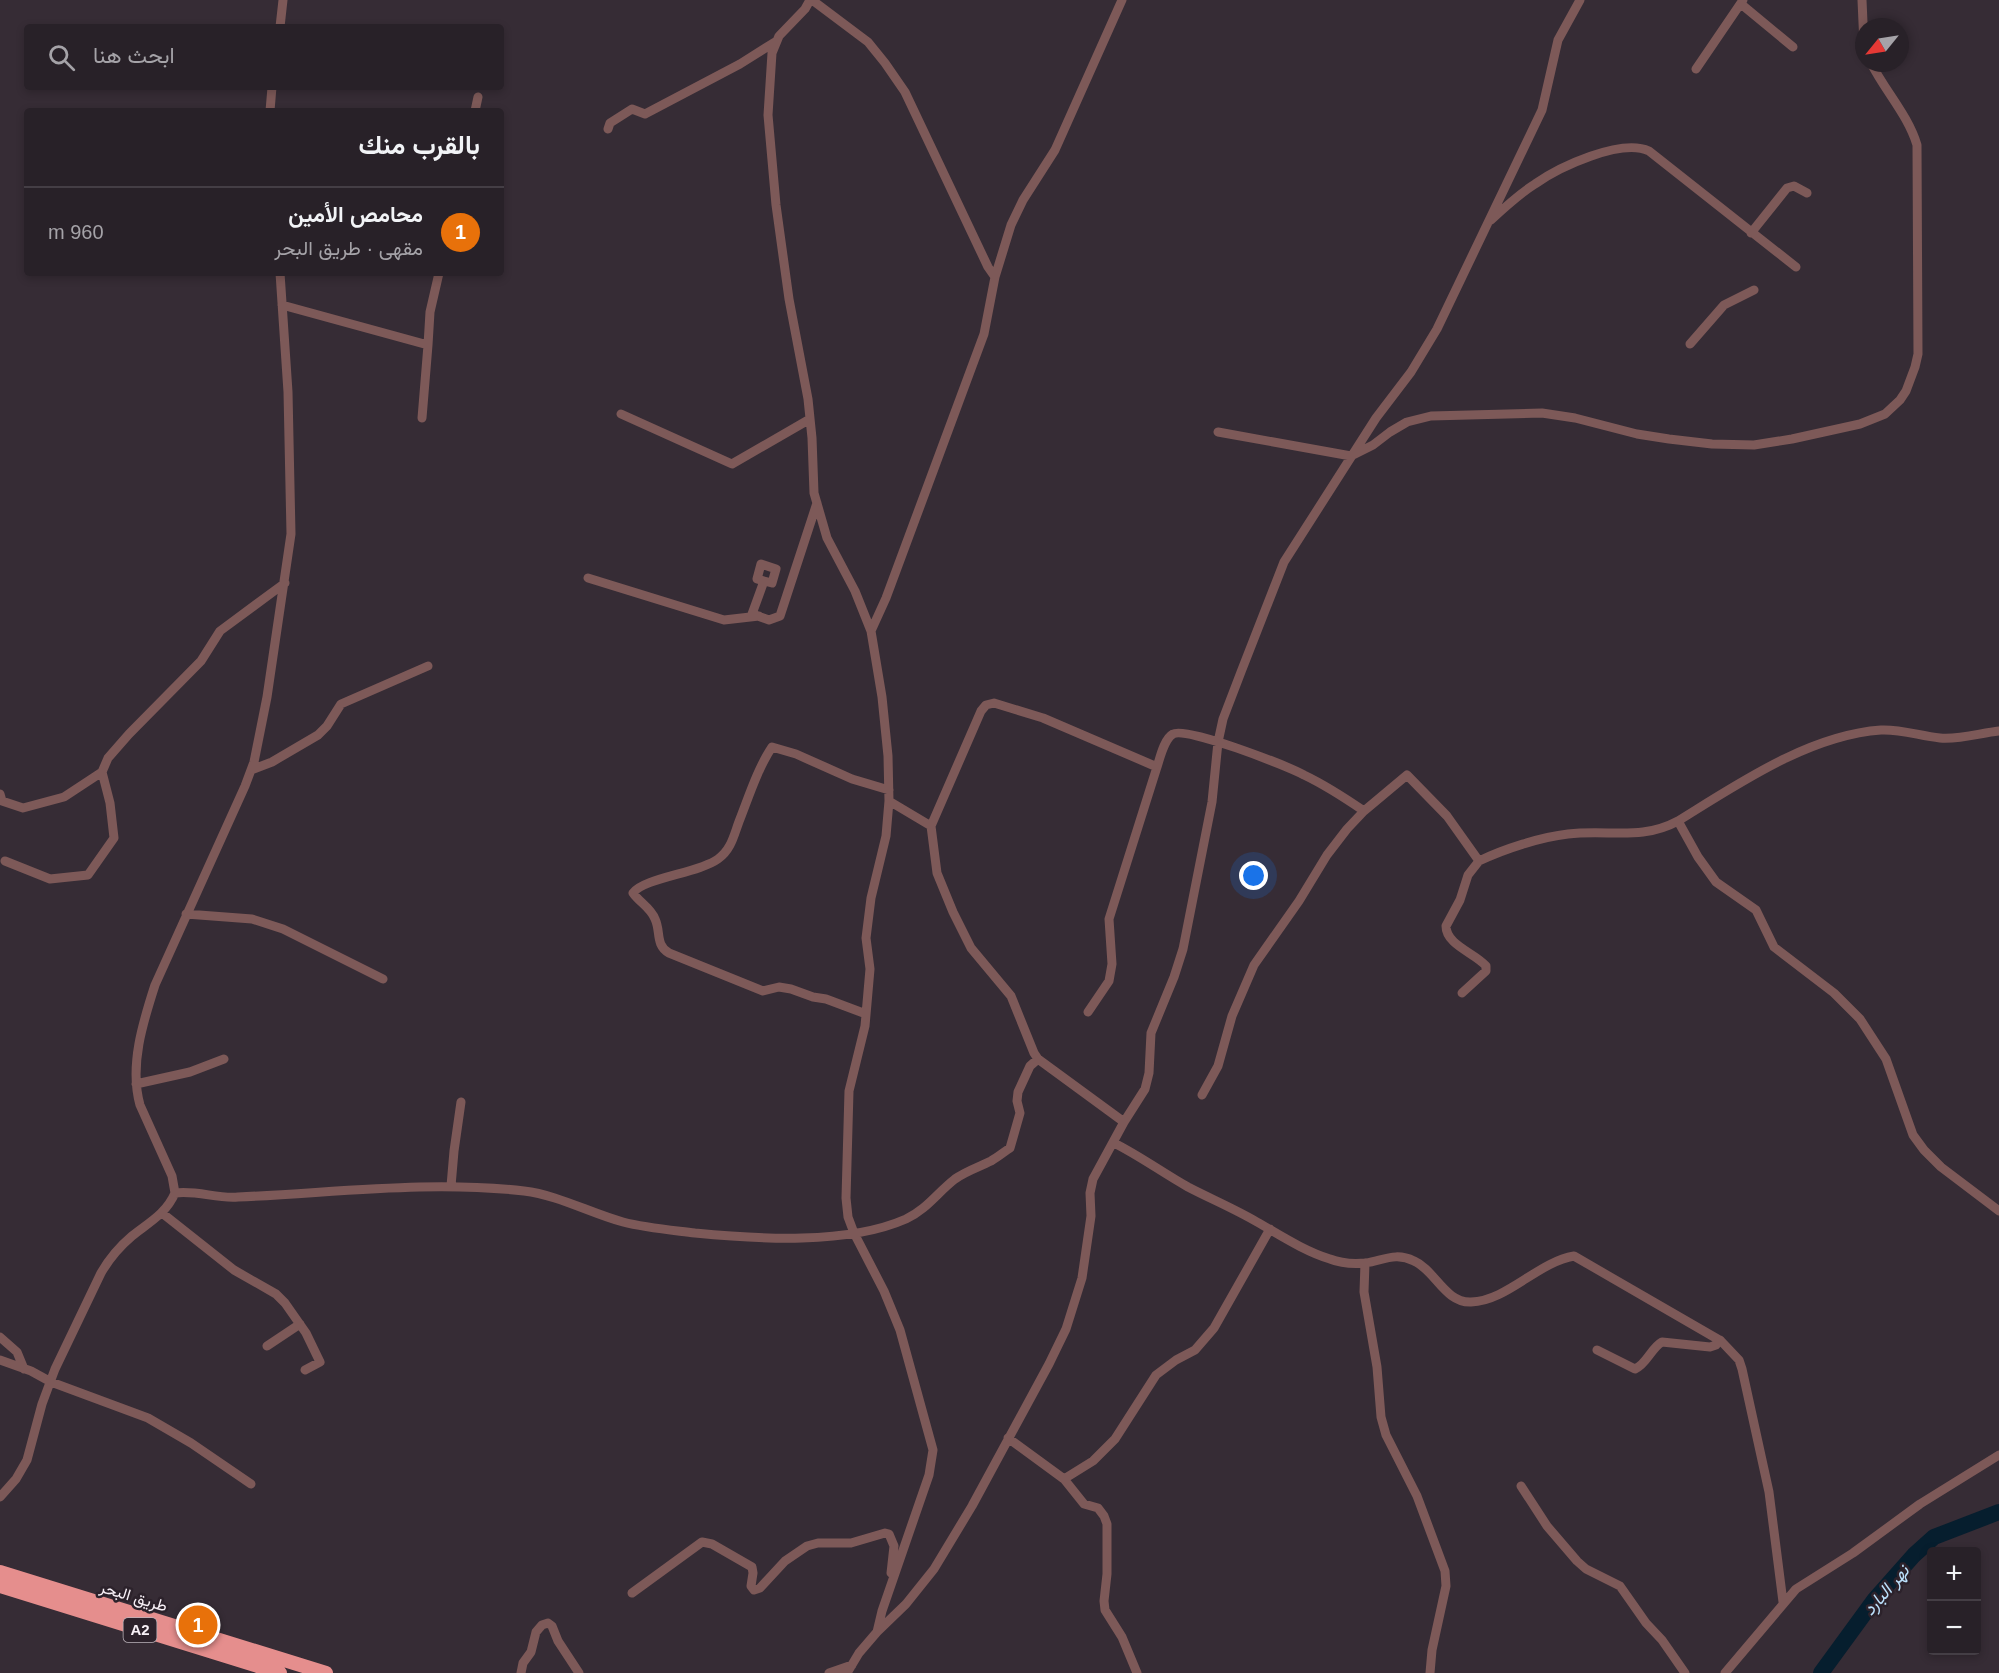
<!DOCTYPE html>
<html lang="ar">
<head>
<meta charset="utf-8">
<style>
  body { margin:0; font-family:Helvetica,Vazirmatn,sans-serif; background:#342e34; color:#f1f3f6; direction:rtl }
  .controls { position:absolute; right:18px; bottom:18px; display:grid; overflow:hidden; border-radius:6px; box-shadow:0 3px 9px #0003 }
  .controls button { width:54px; height:54px; display:grid; place-items:center; padding:0; border:0; border-bottom:2px solid #443e45; background:#282128; color:#f1f3f6; font:30px sans-serif }
  .compass { position:absolute; left:1855px; top:18px; width:54px; height:54px; border-radius:50%; background:#282128; box-shadow:0 3px 9px #0003; rotate:240deg }
  .you { position:absolute; left:1254px; top:876px; width:21px; height:21px; margin:-15px; border:4px solid #fff; border-radius:50%; background:#1a73e8; box-shadow:0 0 0 9px #1a73e833 }
  .badge { display:grid; place-items:center; width:39px; height:39px; border-radius:50%; background:#f888ea; color:#fff; font-size:20px; font-weight:700 }
  .pin { position:absolute; translate:-50% -50%; border:3px solid #fff; box-shadow:0 2px 6px #0006 }
  .list { margin:0; padding:0; list-style:none }
  h2 { display:flex; justify-content:space-between; align-items:center; height:78px; margin:0; padding:0 24px; font-size:26px }
  h2 small { font-size:20px; font-weight:400; color:#a5a3a8 }
  .list li { display:grid; grid-template-columns:39px 1fr auto; gap:18px; align-items:center; box-sizing:border-box; height:90px; padding:0 24px; border-top:2px solid #443e45 }
  .list b { display:block; font-size:22px; white-space:nowrap }
  .list p { margin:0; font-size:20px; white-space:nowrap; color:#a5a3a8 }
  .list em { font-size:20px; font-style:normal; color:#a5a3a8 }
  .icon { flex:none; width:33px; height:33px; fill:none; stroke:currentColor; stroke-width:2; stroke-linecap:round; stroke-linejoin:round }
  .map { position:relative; flex:none; width:1999px; height:1673px; overflow:hidden; direction:ltr }
  .search { position:absolute; background:#282128; box-shadow:0 3px 9px #0003; left:24px; top:24px; width:480px; height:66px; display:flex; align-items:center; gap:15px; box-sizing:border-box; padding:0 21px; border-radius:6px; color:#a5a3a8; font-size:22px }
  .panel { position:absolute; background:#282128; box-shadow:0 3px 9px #0003; left:24px; top:108px; width:480px; height:168px; border-radius:6px; direction:rtl }
  .map>svg:first-child { display:block }
  .lines { fill:none; stroke-linecap:round; stroke-linejoin:round }
  .river { stroke:#061e2e; stroke-width:16 }
  .minor { stroke:#7d5958; stroke-width:9 }
  .highway { stroke:#e58e8d; stroke-width:14 }
  .labels { text-anchor:middle; stroke-width:5; stroke-linejoin:round; paint-order:stroke }
  .shield { fill:#2c222b; stroke:#bbb3ba; stroke-width:1.5 }
  .shield-label { font-size:15px; font-weight:bold; fill:#f8f1f7 }
  .street-label { font-size:16px; fill:#f8f1f7; stroke:#2c222b }
  .water-label { font-size:18px; font-style:italic; fill:#bce2fd; stroke:#2c222b }
</style>
</head>
<body>
<div class="map">
<svg width="1999" height="1673" viewBox="0 0 1999 1673">
  <rect width="100%" height="100%" fill="#362c35"/>
  <g class="lines">
    <path class="river" d="M1821,1673L1875,1599L1914,1555L1934,1537L1999,1512"/>
    <path class="minor" d="M810,0L805,9L779,36L772,53L768,115L776,205L789,299L808,399L812,438L814,493L827,538L855,591L871,631L882,697L888,756L889,801L886,836L871,898L866,938L870,969L865,1026L849,1091L846,1198L848,1217L854,1233L884,1291L900,1330L933,1450L929,1475L882,1611L877,1632
      M812,0L868,42L885,63L905,92L988,267L995,277L1011,225L1023,200L1055,150L1122,0
      M1862,0L1864,45
      M1741,4L1793,47
      M280,27L283,0
      M1696,69L1743,0
      M270,111L272,87
      M475,111L478,97
      M608,129L610,123L632,109L645,114L740,64L775,42
      M1491,220C1505,207 1519,194 1535,184C1559,167 1621,138 1649,151L1796,267
      M1751,233L1787,188L1794,186L1807,193
      M282,305L428,345L422,418
      M1690,344L1724,305L1754,290
      M428,345L430,312L439,273
      M621,414L732,464L810,419
      M1218,432L1351,456L1373,445L1390,432L1407,422L1431,416L1542,413L1575,418L1637,434L1669,439L1712,444L1754,445L1792,439L1860,424L1885,414L1900,400L1906,391L1915,367L1918,354L1917,145C1908,115 1885,91 1871,63
      M588,578L724,620L759,616
      M764,581L772,583L776,569L761,564L757,579L764,581L752,614L769,620L780,616L817,503
      M871,631L886,598L984,334L995,277
      M251,770L272,762L318,735L327,726L341,704L428,666
      M0,794L2,801L23,808L64,797L102,772
      M889,801L931,826L981,711L986,705L994,703L1043,718L1157,767C1160,758 1164,739 1173,734C1186,726 1287,766 1304,775C1325,785 1345,798 1364,811
      M1678,821C1738,784 1809,735 1881,730C1901,729 1920,736 1940,738C1958,740 1981,733 1999,731
      M931,826L937,873L953,912L971,948L1011,996L1034,1053L1038,1059L1124,1122
      M5,861L50,879L88,875L114,838L110,803L102,772L108,758L129,734L201,661L220,631L285,583
      M186,914L252,919L283,929L383,979
      M1462,993L1486,971V966C1475,953 1446,945 1446,926L1460,900L1468,875L1479,861
      M1088,1012L1109,981L1112,964L1109,919L1157,767
      M866,1014L826,999L813,997L791,989L779,987L763,991L669,953C655,945 661,931 655,919C651,908 639,902 633,893C643,878 699,873 718,859C732,849 734,834 740,819C749,796 758,768 772,747L796,754L852,779L889,790
      M136,1084L190,1072L224,1059
      M1202,1095L1218,1066L1232,1016L1254,965L1299,901L1327,855L1347,829L1364,811L1407,775L1447,816L1479,861C1504,849 1541,837 1568,834C1609,829 1641,841 1678,821L1698,857L1716,882L1756,910L1774,947L1834,993L1860,1019L1886,1059L1913,1135L1924,1150L1941,1167L1999,1211
      M1114,1143C1140,1156 1163,1173 1188,1187C1211,1199 1235,1209 1257,1222C1280,1235 1304,1251 1330,1259C1340,1263 1355,1264 1366,1263C1384,1260 1396,1252 1414,1261C1435,1270 1445,1303 1471,1302C1507,1301 1538,1262 1574,1256L1721,1341L1739,1360L1742,1369L1769,1492L1783,1602
      M451,1186L454,1151L461,1102
      M175,1193L172,1176L140,1105C129,1066 143,1022 155,985L245,786L254,762L267,697L291,534L288,392L280,273
      M162,1213L234,1270L276,1294L285,1303L306,1333L320,1362L305,1370
      M1365,1263L1364,1292L1377,1367L1381,1417L1386,1435L1417,1496L1445,1571L1446,1586L1432,1650L1430,1673
      M0,1337L17,1352L24,1369
      M267,1346L300,1324
      M1597,1350L1635,1369C1647,1364 1651,1348 1662,1342L1710,1347L1716,1345L1720,1340
      M0,1360L31,1371L51,1382L148,1418L191,1443L251,1484
      M1008,1438L1064,1479L1084,1504L1098,1508L1104,1516L1107,1524V1574L1104,1601L1105,1610L1122,1637L1137,1673
      M1064,1479L1093,1461L1115,1439L1156,1375L1176,1360L1195,1350L1214,1328L1270,1229
      M1521,1486L1547,1526L1577,1561L1586,1569L1620,1586L1646,1623L1662,1640L1685,1673
      M0,1497L16,1479L27,1460L42,1404L55,1369L101,1273C109,1259 119,1247 132,1236C148,1223 166,1214 175,1193C197,1190 217,1199 238,1197C333,1193 428,1180 524,1191C558,1195 590,1213 623,1222C646,1228 671,1230 695,1233C758,1239 847,1245 906,1219C927,1209 937,1193 955,1179C966,1171 979,1167 991,1161C998,1157 1004,1152 1010,1148L1020,1113L1017,1101L1018,1092L1030,1066L1038,1059
      M632,1593L702,1542L712,1544L752,1567L753,1573L751,1586L754,1590L760,1588L785,1561L807,1546L818,1543H851L885,1533L889,1534L894,1546L891,1573
      M521,1673L523,1663L531,1652L536,1632L542,1625L548,1623L552,1626L558,1641L579,1673
      M829,1673L852,1665
      M847,1673L859,1653L877,1632L906,1604L934,1569L972,1506L1049,1364L1066,1329L1082,1278L1091,1216L1090,1193L1093,1179L1124,1122L1145,1089L1149,1073L1151,1033L1174,977L1183,949L1212,802L1218,742L1223,719L1241,672L1284,562L1376,418L1411,372L1437,329L1542,110L1558,40L1580,0
      M1725,1673L1796,1589L1853,1553L1920,1504L1999,1455"/>
    <path class="highway" d="M0,1572L326,1673
      M0,1586L280,1673"/>
  </g>
  <g class="labels">
    <rect class="shield" x="123.5" y="1618" width="33" height="24" rx="4.5"/>
    <g class="shield-label">
      <text x="140" y="1635">A2</text>
    </g>
    <g class="street-label">
      <text transform="translate(134 1596) rotate(17)" y="6">طريق البحر</text>
    </g>
    <g class="water-label">
      <text transform="translate(1886 1590) rotate(-49)" y="6">نهر البارد</text>
    </g>
  </g>
</svg>
<div class="controls">
<button>+</button>
<button>−</button>
</div>
<svg class="compass" viewBox="-18 -18 36 36"><path d="M0-13l5 13h-10z" fill="#e53935"/><path d="M0 13l5-13h-10z" fill="#a5a3a8"/></svg>
<div class="you"></div>
<div class="pin badge" style="left:198px;top:1625px;background:#e8710a">1</div>
<div class="search"><svg class="icon" aria-label="search" viewBox="0 0 24 24"><circle cx="10" cy="10" r="6"/><path d="M15 15l6 6"/></svg>ابحث هنا</div>
<section class="panel">
<h2>بالقرب منك<small></small></h2>
<ul class="list">
<li><span class="badge" style="background:#e8710a">1</span><div><b>محامص الأمين</b><p>مقهى · طريق البحر</p></div><em>960 m</em></li>
</ul>
</section>
</div>
</body>
</html>
